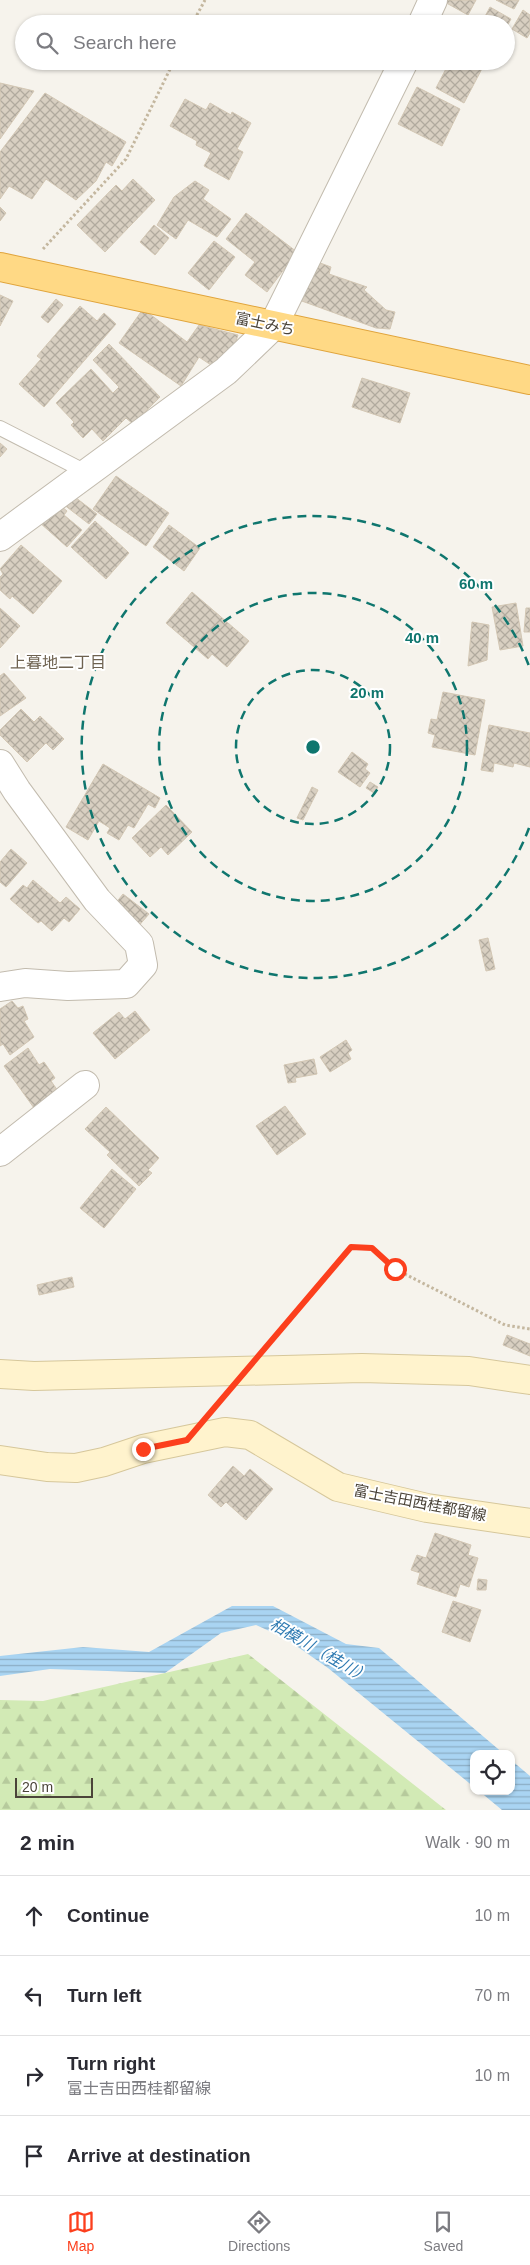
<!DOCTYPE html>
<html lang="en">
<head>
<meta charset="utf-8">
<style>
  body { margin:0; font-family:Arial,"Noto Sans JP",sans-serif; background:#f7f7f7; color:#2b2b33 }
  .controls { position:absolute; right:15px; bottom:15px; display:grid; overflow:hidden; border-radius:10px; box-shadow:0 1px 4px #0004 }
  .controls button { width:45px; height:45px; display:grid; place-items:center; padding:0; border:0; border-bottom:1px solid #e1e1e2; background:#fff; color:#2b2b33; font:25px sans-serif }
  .scale { position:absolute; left:15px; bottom:12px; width:78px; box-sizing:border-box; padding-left:5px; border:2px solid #4b4439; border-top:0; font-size:14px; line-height:18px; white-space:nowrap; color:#4b4439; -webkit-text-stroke:4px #fff; paint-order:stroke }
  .stop { position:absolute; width:15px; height:15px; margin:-11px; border:4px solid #fc3f1d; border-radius:50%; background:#fff }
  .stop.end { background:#fc3f1d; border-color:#fff; box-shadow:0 1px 5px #0008 }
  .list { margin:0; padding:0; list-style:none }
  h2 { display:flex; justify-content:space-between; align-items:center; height:65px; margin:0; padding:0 20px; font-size:21px }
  h2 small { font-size:16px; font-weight:400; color:#7c7c81 }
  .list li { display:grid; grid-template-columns:32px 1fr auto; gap:15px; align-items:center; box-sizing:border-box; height:80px; padding:0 20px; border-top:1px solid #e1e1e2 }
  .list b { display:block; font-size:19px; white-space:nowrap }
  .list p { margin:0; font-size:16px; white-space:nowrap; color:#7c7c81 }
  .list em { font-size:16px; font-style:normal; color:#7c7c81 }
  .icon { flex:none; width:28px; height:28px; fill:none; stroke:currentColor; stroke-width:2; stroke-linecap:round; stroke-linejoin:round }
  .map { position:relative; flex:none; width:530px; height:1810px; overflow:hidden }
  .search { position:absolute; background:#fff; box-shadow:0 1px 4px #0004; left:15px; right:15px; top:15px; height:55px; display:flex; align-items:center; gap:12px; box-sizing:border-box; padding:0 18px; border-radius:28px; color:#7c7c81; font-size:19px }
  .sheet { height:385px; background:#fff }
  nav { display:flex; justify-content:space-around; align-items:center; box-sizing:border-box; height:70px; border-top:1px solid #e1e1e2; background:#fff; font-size:14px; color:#7c7c81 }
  nav a { display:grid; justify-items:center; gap:2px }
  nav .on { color:#fc3f1d }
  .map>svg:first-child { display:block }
  .forest { fill:url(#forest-firs) }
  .water { fill:url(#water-rules) }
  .building { fill:url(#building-cross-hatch); stroke:#d3c7b4 }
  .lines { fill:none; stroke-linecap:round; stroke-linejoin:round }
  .service-casing { stroke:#c2bbae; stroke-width:16 }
  .minor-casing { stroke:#c2bbae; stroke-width:30 }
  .secondary-casing { stroke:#d6c79b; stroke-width:30 }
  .trunk-casing { stroke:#e0a43c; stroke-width:30 }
  .path { stroke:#c4b79f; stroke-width:3; stroke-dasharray:2.5 2.5; stroke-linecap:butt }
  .service { stroke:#fff; stroke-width:14 }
  .minor { stroke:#fff; stroke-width:28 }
  .secondary { stroke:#fff3cd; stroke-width:28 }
  .trunk { stroke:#ffd985; stroke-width:28 }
  .route { stroke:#fc3f1d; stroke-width:6 }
  .ring { fill:none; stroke:#0f766e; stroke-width:2.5; stroke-dasharray:9 6 }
  .labels { text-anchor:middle; stroke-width:4; stroke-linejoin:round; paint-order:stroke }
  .street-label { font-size:15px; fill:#4b4439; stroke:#fff }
  .neighbourhood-label { font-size:16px; fill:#6e6250; stroke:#fff }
  .water-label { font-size:16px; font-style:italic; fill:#2e7ab2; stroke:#fff }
  .centre { fill:#0f766e; stroke:#fff; stroke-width:2.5 }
  .ring-label { font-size:15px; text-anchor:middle; font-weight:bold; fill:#0f766e; stroke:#fff; stroke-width:4; stroke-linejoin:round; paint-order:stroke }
</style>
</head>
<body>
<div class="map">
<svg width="530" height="1810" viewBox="0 0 530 1810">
  <defs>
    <pattern id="forest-firs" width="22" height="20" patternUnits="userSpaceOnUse" patternTransform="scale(1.25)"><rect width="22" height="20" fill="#d2eab5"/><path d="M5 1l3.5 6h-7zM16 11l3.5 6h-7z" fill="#b6ca9c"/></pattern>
    <pattern id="water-rules" width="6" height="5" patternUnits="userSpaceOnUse" patternTransform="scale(1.25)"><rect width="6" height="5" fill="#a9d4f2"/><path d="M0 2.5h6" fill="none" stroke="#8caec5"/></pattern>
    <pattern id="building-cross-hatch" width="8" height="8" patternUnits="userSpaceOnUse" patternTransform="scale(1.25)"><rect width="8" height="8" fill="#d8cfc1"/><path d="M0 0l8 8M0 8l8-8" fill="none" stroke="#b1aa9e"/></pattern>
  </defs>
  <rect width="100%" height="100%" fill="#f6f3ec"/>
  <path class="forest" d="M248,1654L446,1810H0V1700L43,1701Z"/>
  <path class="water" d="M232,1606H273L346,1644L379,1648L504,1754H474V1787L328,1668L285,1638L256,1625L221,1633L165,1673L50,1669L0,1676V1656L83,1647L149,1652Z
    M511,1760L530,1776V1810H502L479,1791H511Z"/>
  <path class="building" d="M441,0H476L468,15Z
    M496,0H519L514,9Z
    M490,7L511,19L506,28V24H481Z
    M523,10L530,15V33L527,38L512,29Z
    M450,61H486L464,103L436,88Z
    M0,83L34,91L0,139Z
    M417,87L460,109L442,146L398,124Z
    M45,93L126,142L112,166L106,162L96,181L76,200L46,179L32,199L9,186L0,199V152Z
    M185,99L206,110L210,103L231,115L232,112L251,123L237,149L243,152L229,180L204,166L211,153L196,145L197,141L170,126Z
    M133,179L155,200L105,252L77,225L116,185L122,191Z
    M195,181L209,190L203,199L231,219L217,237L188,220L176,239L157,225L174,197Z
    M0,207L6,213L0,221Z
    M246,213L297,252L267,292L245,275L255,262L226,239Z
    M154,225L169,238L155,255L140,242Z
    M214,241L235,257L209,290L188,273Z
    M312,260L331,267L329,274L367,287L364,290L386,310L395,312L390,329L376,328L299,300Z
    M0,295L13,301L0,326Z
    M56,299L63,305L48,323L41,317Z
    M80,306L97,321L104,313L116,324L44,407L19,384L41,359L37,356Z
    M143,309L187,342L199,325L238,335L235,344L211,365L199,357L181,386L119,343Z
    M109,344L160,397L133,424L126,418L103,441L92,429L83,438L71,425L74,422L56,403L91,369L113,393L119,387L93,360Z
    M362,378L410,393L400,423L352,407Z
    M0,443L7,449L0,457Z
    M116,476L169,513L146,546L93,509Z
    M71,494L97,514L89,524L63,504Z
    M56,502L67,511L64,515L82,530L67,547L39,522Z
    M95,521L129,553L106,579L71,547Z
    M169,525L200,548L184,571L153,547Z
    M21,545L62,581L33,614L12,596L10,599L0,590V577L3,574L0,569Z
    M192,592L249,641L227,667L212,654L208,659L166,623Z
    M516,603L523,646L500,650L492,607Z
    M0,608L20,626L0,648Z
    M526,608H530V632H524Z
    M472,622L489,625L487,660L468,666Z
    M4,673L26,698L0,716V676Z
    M443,692L485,700L475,755L432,747L435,735L428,733L431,719L437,720Z
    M21,709L34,722L40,716L64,739L53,750L46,743L27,762L0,735V730Z
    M489,725L530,733V767L514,763L513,767L494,763L493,772L481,770Z
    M352,752L368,764L365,769L370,773L360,787L338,772Z
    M103,764L160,798L155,808L148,804L134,828L128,825L119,840L107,833L110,828L99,821L88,840L66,827Z
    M370,782L378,787L374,793L366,788Z
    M312,787L318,790L303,820L297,818Z
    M166,805L192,832L168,855L161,847L150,857L132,838Z
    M11,849L27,863L6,887L0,882V862Z
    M33,880L60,903L66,897L80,909L69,922L64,918L52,931L41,921L38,923L10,899L23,885L27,888Z
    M123,894L149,914L136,929L111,909Z
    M488,938L495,969L486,971L479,940Z
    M12,1001L18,1008L23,1006L28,1019L24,1021L34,1037L10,1055L3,1044L0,1046V1009Z
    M135,1011L150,1030L115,1059L93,1033L119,1012L125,1019Z
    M346,1040L352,1050L348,1053L351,1059L330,1072L320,1057Z
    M28,1048L39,1065L44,1062L55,1078L51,1081L58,1091L34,1108L4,1066Z
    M314,1059L317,1074L295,1078L296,1082L288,1083L284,1065Z
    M285,1106L306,1134L277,1155L256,1126Z
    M106,1107L159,1158L148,1170L152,1173L139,1186L107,1155L110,1152L85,1129Z
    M112,1169L136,1189L104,1228L80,1208Z
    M72,1277L74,1287L39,1295L37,1285Z
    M507,1335L530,1344V1356L503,1345Z
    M233,1466L244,1476L250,1469L273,1489L246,1520L226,1502L221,1507L208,1495Z
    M435,1533L471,1545L468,1555L478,1558L469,1587L460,1584L456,1597L417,1584L420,1573L411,1570L417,1555L426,1558Z
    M478,1579L487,1580L486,1590H477Z
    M453,1601L481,1610L470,1642L442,1632Z"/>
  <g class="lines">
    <g class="service-casing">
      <path id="service" d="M0,428L88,473"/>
    </g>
    <g class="minor-casing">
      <path id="minor" d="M422,24L433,0
        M0,537L226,371L273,326L404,61
        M0,764L17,791L97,900L139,944L143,965L126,984L68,986L25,983L0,987
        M0,1152L85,1085"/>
    </g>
    <g class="secondary-casing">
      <path id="secondary" d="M0,1374L34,1376L362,1368L469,1371L530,1380
        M0,1460L47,1467L76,1468L104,1462L143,1449L225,1432L250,1435L338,1487L427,1508L530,1523"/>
    </g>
    <g class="trunk-casing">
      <path id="trunk" d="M0,267L530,380"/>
    </g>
    <path class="path" d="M192,24L205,0
      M43,249L126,159L174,61
      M269,1344L351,1247L372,1248L395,1269L505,1325L530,1329"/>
    <use href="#service" class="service"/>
    <use href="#minor" class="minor"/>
    <use href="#secondary" class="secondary"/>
    <use href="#trunk" class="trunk"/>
  </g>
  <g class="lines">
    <path class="route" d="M143,1449L187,1440L351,1247L372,1248L395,1269"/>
  </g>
  <g class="ring">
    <circle cx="313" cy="747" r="77"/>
    <circle cx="313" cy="747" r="154"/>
    <path d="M529 828A231 231 0 1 1 529 666"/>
  </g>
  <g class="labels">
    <g class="street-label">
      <text transform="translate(265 324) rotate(12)" y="5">富士みち</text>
      <text transform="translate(420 1503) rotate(11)" y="5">富士吉田西桂都留線</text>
    </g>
    <g class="neighbourhood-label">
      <text x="58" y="668">上暮地二丁目</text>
    </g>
    <g class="water-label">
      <text transform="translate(320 1650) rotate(30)" y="6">相模川（桂川）</text>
    </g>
  </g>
  <circle cx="313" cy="747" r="8" class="centre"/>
  <g class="ring-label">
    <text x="476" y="589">60 m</text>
    <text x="422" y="643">40 m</text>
    <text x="367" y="698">20 m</text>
  </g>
</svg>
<div class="controls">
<button><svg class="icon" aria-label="locate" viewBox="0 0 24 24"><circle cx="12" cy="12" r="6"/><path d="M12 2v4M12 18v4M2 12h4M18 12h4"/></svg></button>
</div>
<div class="scale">20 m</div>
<div class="stop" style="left:395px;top:1269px"></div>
<div class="stop end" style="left:143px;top:1449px"></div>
<div class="search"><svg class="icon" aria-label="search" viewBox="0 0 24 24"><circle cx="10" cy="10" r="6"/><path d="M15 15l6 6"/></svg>Search here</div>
</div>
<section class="sheet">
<h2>2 min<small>Walk · 90 m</small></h2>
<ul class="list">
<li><svg class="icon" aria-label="ahead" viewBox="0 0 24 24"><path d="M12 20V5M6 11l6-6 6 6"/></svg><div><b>Continue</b></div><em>10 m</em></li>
<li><svg class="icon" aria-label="left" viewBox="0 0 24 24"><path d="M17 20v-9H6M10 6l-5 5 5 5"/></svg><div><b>Turn left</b></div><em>70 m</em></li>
<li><svg class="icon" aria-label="right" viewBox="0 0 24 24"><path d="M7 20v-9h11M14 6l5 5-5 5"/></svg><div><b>Turn right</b><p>富士吉田西桂都留線</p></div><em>10 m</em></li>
<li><svg class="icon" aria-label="arrive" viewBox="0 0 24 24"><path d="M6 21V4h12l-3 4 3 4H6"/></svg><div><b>Arrive at destination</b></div></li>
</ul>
</section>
<nav>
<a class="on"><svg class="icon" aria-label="map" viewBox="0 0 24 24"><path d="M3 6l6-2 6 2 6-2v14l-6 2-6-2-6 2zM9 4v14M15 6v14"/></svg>Map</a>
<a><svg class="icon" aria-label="directions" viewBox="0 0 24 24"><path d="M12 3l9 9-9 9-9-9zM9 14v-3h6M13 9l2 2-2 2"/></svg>Directions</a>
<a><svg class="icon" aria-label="saved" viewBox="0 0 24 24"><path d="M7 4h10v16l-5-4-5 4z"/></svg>Saved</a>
</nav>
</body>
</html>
